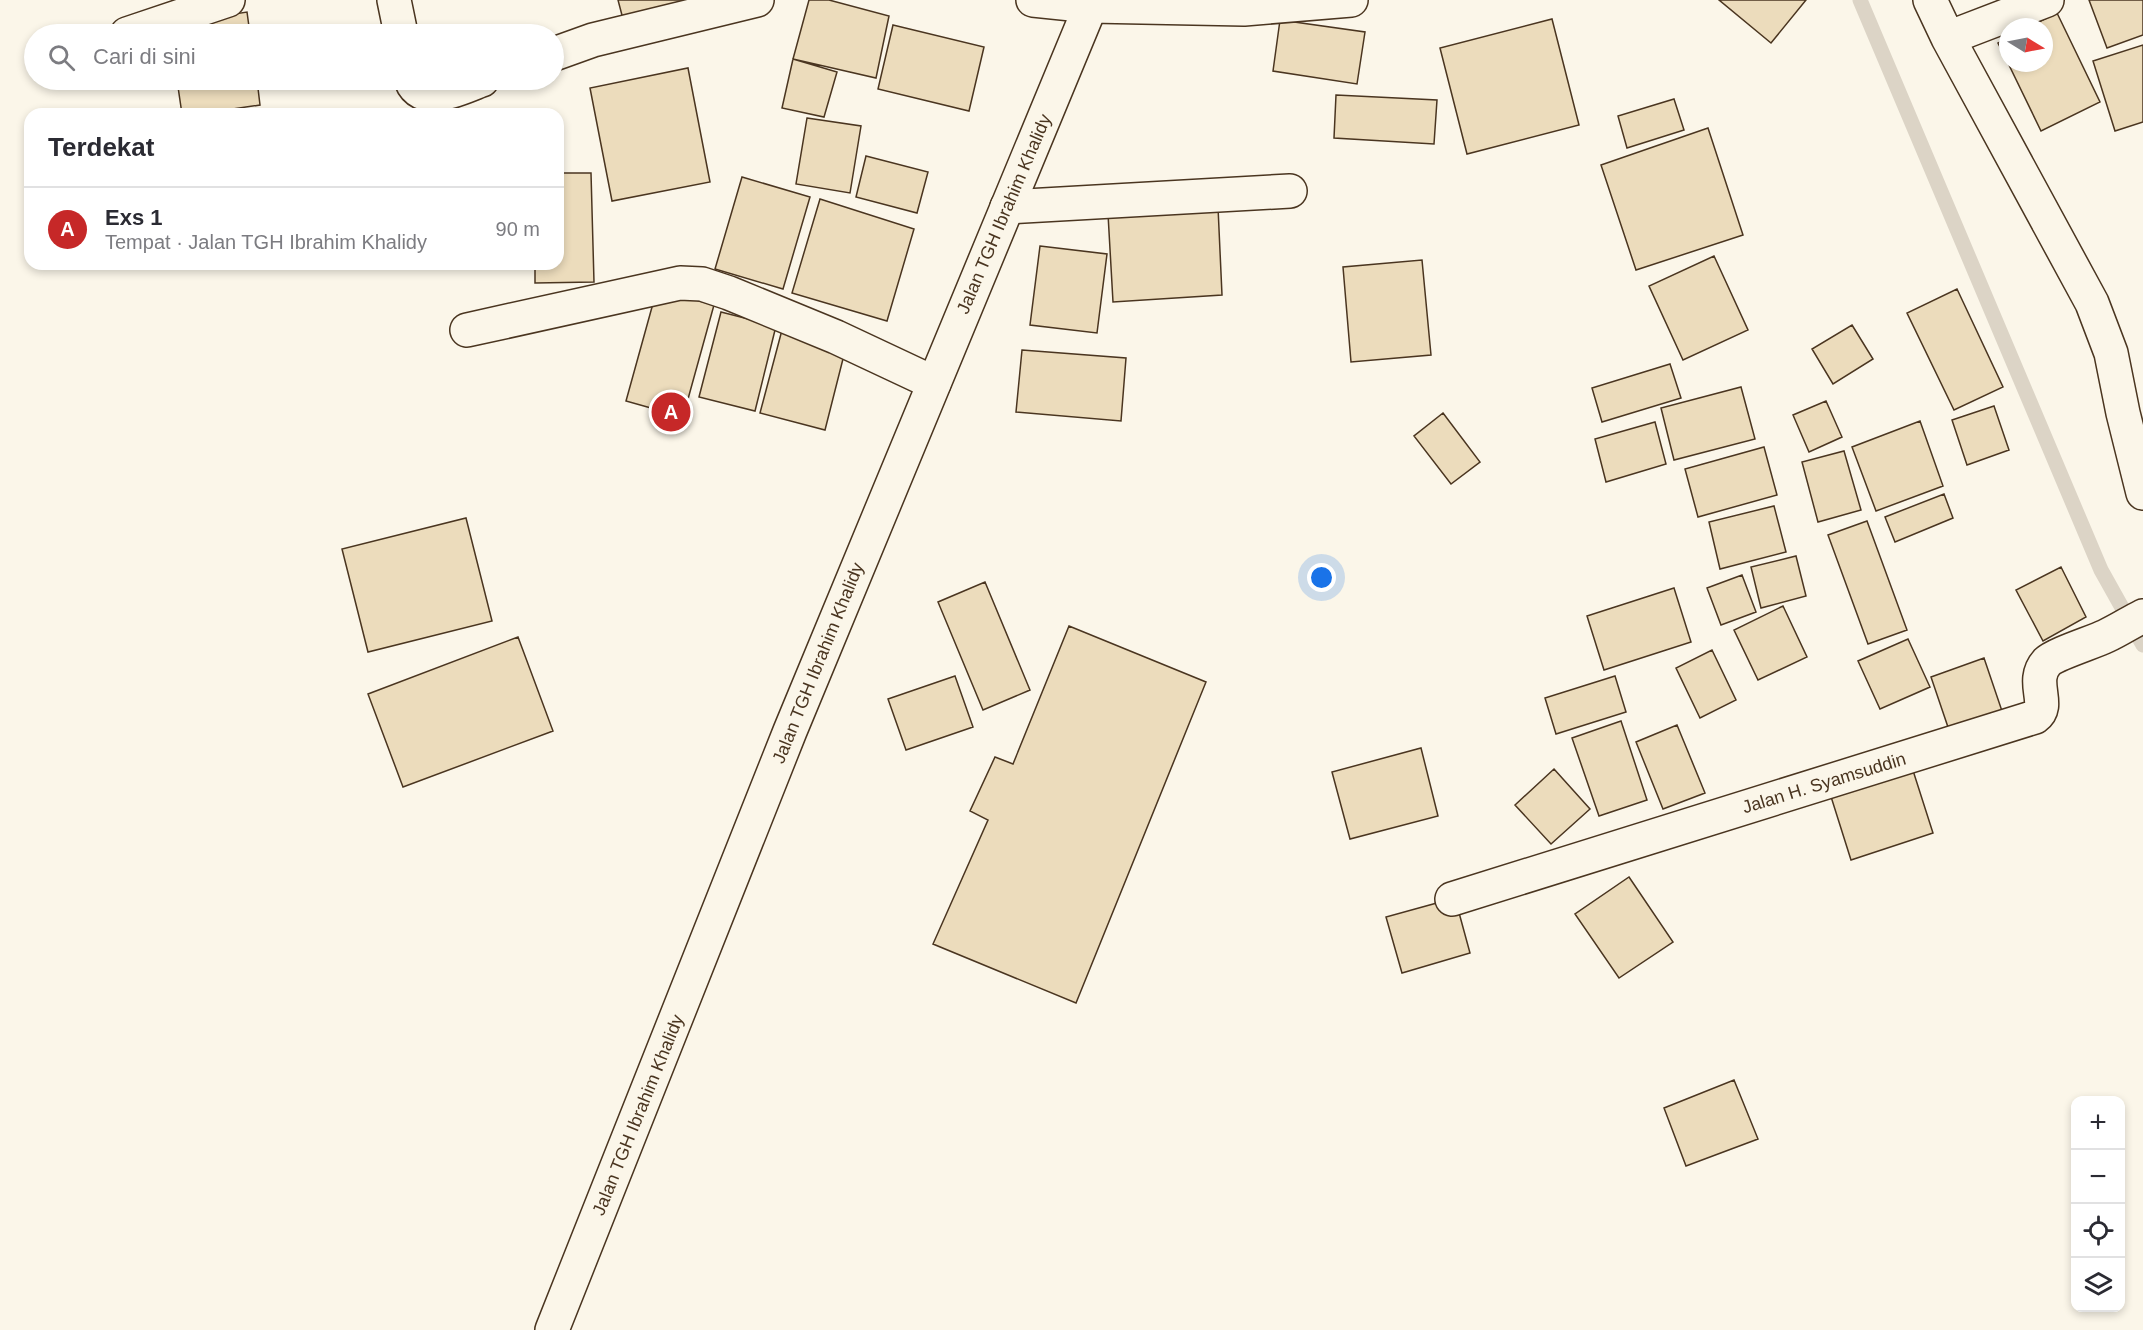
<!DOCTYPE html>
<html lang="id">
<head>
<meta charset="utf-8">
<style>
  body { margin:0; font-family:Helvetica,sans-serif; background:#f7f7f7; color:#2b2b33 }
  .controls { position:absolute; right:18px; bottom:18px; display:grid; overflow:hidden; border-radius:12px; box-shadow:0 3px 9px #0003 }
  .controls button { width:54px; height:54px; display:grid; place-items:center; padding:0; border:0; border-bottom:2px solid #e1e1e2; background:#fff; color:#2b2b33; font:30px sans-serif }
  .compass { position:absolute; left:1999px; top:18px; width:54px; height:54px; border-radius:50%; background:#fff; box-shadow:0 3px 9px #0003; rotate:100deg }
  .you { position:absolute; left:1322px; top:578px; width:21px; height:21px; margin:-15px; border:4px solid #fff; border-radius:50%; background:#1a73e8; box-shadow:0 0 0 9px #1a73e833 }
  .badge { display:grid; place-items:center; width:39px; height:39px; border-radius:50%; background:#c62828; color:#fff; font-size:20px; font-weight:700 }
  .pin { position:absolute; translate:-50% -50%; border:3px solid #fff; box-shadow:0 2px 6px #0006 }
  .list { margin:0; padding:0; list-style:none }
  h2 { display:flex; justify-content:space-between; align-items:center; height:78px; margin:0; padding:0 24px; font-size:26px }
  h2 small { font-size:20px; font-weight:400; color:#7c7c81 }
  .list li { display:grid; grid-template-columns:39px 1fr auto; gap:18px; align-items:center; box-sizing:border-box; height:84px; padding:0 24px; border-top:2px solid #e1e1e2 }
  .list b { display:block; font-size:22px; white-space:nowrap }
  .list p { margin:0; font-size:20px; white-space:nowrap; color:#7c7c81 }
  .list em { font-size:20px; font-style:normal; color:#7c7c81 }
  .icon { flex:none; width:33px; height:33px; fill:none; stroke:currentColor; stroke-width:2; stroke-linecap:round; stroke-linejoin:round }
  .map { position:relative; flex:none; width:2143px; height:1330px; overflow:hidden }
  .search { position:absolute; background:#fff; box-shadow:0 3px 9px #0003; left:24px; top:24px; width:540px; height:66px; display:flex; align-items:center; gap:15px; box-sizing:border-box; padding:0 21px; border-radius:33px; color:#7c7c81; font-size:22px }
  .panel { position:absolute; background:#fff; box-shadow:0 3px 9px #0003; left:24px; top:108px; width:540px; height:162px; border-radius:18px }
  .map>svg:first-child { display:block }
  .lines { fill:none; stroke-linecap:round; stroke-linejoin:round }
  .stream { stroke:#dcd4c6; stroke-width:15 }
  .building { fill:#ecdcbc; stroke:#4a3520; stroke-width:1.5 }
  .minor-casing { stroke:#4a3520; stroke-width:36 }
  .major-casing { stroke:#4a3520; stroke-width:36 }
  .minor { stroke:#fbf6e9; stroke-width:33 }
  .major { stroke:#fbf6e9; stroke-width:33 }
  .labels { text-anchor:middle; stroke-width:4.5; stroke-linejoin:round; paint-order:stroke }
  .street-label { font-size:18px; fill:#4a3520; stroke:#fbf6e9 }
</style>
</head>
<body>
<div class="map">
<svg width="2143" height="1330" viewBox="0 0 2143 1330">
  <rect width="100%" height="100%" fill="#fbf6e9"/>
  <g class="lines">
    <path class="stream" d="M1860,0L2101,570L2143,645"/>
  </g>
  <path class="building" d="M618,0H693L623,19Z
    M809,0H829L889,16L876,78L793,59Z
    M1719,0H1806L1771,43Z
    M2089,0H2143V35L2107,48Z
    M247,12L250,34H171L169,24Z
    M2057,13L2100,102L2041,131L2008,63H2044V27H2029Z
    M1552,19L1579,125L1467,154L1440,48Z
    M1280,20L1365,32L1357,84L1273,71Z
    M893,25L984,47L969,111L878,89Z
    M2008,38V63L1998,43Z
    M2143,45V122L2115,131L2093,61Z
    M793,59L837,72L824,117L782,108Z
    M688,68L710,182L612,201L590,88Z
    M177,80H257L260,105L199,114H182Z
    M1336,95L1437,100L1434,144L1334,138Z
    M1674,99L1684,130L1627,148L1618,116Z
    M807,118L861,126L850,193L796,184Z
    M1708,128L1743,235L1636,270L1601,165Z
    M866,156L928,172L917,213L856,197Z
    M558,173H591L594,282L535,283V264H558Z
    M742,177L810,197L783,289L715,269Z
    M820,199L914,229L887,321L792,293Z
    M1218,207L1222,295L1113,302L1108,214Z
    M1040,246L1107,254L1097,333L1030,325Z
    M1714,256L1748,330L1683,360L1649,286Z
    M1422,260L1431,355L1351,362L1343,267Z
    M657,289L714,305L683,417L626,401Z
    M1957,289L2003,387L1954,410L1907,313Z
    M721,312L776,326L755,411L699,397Z
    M1852,325L1873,359L1833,384L1812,349Z
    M782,330L846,347L825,430L760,413Z
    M1022,350L1126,358L1121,421L1016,412Z
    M1670,364L1681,398L1602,422L1592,388Z
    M1741,387L1755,439L1674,460L1661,408Z
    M1826,401L1842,437L1809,452L1793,415Z
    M1994,406L2009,450L1967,465L1952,420Z
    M1443,413L1480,462L1451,484L1414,436Z
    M1920,421L1943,486L1876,511L1852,447Z
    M1655,422L1666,464L1606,482L1595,439Z
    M1764,447L1777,495L1698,517L1685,469Z
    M1844,451L1861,510L1818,522L1802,462Z
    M1944,494L1953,518L1895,542L1885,517Z
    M1774,506L1786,552L1720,569L1709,522Z
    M466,518L492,621L368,652L342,549Z
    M1867,521L1907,630L1868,644L1828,535Z
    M1796,556L1806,596L1761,608L1751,567Z
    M2061,567L2086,617L2043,641L2016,590Z
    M1742,575L1756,612L1721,625L1707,588Z
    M985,582L1030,690L983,710L938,602Z
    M1674,588L1691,642L1604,670L1587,616Z
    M1783,606L1807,657L1758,680L1734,630Z
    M1069,626L1206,682L1076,1003L933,944L988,820L970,811L995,757L1013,764Z
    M518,637L553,731L403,787L368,694Z
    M1908,639L1930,687L1880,709L1858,661Z
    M1712,650L1736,700L1700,718L1676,668Z
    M1984,658L2003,714L1950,733L1931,677Z
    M955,676L973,727L906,750L888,699Z
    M1615,676L1626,712L1556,734L1545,698Z
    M1621,721L1647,800L1599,816L1572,738Z
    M1677,725L1705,793L1663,809L1636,742Z
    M1421,748L1438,816L1350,839L1332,772Z
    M1909,758L1933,833L1851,860L1827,784Z
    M1554,769L1590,809L1551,844L1515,805Z
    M1629,877L1673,942L1619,978L1575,914Z
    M1455,898L1470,953L1402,973L1386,917Z
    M1734,1080L1758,1139L1686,1166L1664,1108Z"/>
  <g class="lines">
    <g class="minor-casing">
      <path id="minor" d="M394,0L401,34
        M1033,0L1091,6L1244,9L1351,0
        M1930,0L1948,38L2092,303L2111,353L2123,413L2143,493
        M127,34L228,0
        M1948,38L2047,0
        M554,54L593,40L757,0
        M411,80C422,109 462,87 482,80
        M1007,207L1290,191
        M467,330L680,283L702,284L729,293L836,337L934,383
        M1452,899L2035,717C2052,705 2029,682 2047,662C2055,654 2094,642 2106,636C2119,630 2131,622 2143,616"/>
    </g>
    <g class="major-casing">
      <path id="major" d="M552,1330L790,731L1093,0"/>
    </g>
    <use href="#minor" class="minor"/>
    <use href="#major" class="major"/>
  </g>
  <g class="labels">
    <g class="street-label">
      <text transform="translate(1004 214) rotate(-67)" y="6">Jalan TGH Ibrahim Khalidy</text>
      <text transform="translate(818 663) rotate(-68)" y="6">Jalan TGH Ibrahim Khalidy</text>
      <text transform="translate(1824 783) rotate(-17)" y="6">Jalan H. Syamsuddin</text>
      <text transform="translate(638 1115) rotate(-68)" y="6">Jalan TGH Ibrahim Khalidy</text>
    </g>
  </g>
</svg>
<div class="controls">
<button>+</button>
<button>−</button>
<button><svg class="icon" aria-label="locate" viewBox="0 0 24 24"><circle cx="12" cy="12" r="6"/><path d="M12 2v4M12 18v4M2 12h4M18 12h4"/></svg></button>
<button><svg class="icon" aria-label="layers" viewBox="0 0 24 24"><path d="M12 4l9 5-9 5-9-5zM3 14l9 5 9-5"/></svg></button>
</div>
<svg class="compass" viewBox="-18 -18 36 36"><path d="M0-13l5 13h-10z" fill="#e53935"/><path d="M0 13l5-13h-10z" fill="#7c7c81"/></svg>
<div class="you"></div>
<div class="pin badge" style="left:671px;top:412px">A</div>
<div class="search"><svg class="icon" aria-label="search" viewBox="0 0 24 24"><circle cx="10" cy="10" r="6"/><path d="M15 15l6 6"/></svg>Cari di sini</div>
<section class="panel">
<h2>Terdekat<small></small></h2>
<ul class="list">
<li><span class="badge">A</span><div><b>Exs 1</b><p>Tempat · Jalan TGH Ibrahim Khalidy</p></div><em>90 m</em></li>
</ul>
</section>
</div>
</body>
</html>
